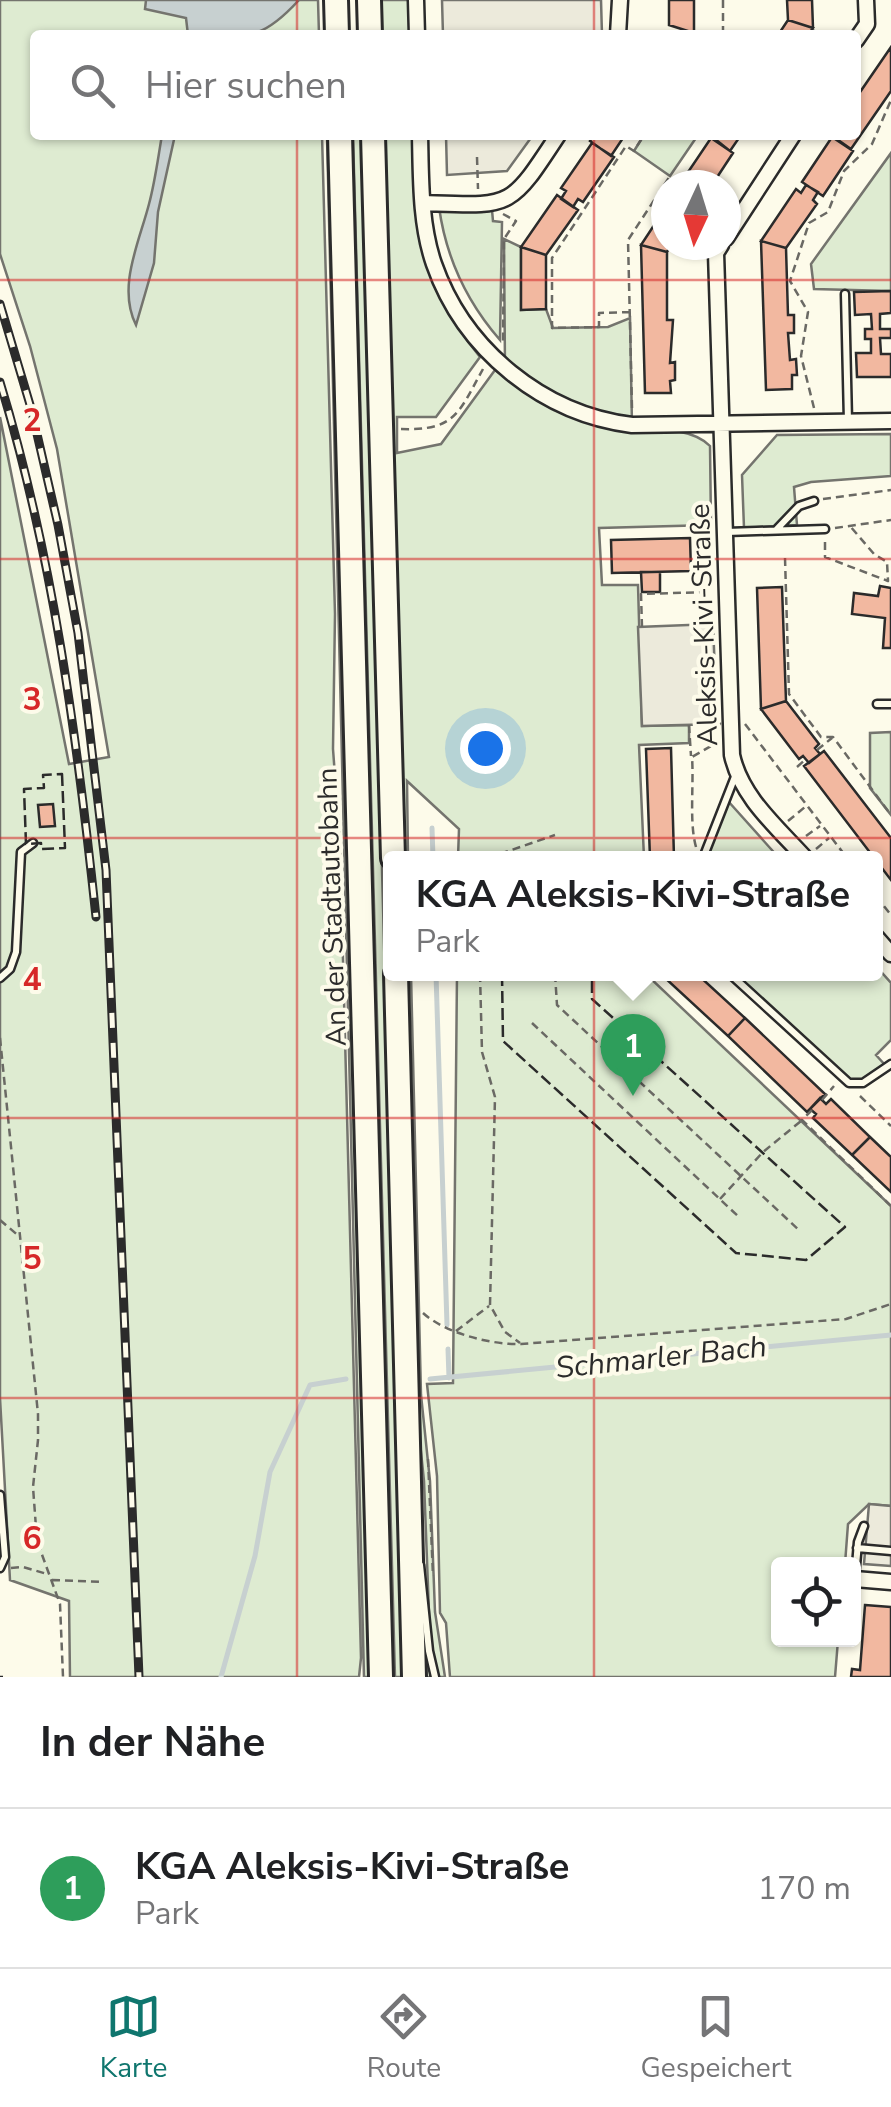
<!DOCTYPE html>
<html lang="de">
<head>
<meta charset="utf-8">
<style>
  body { margin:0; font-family:"Nunito Sans",sans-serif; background:#f2f2f2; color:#202124 }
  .controls { position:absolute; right:30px; bottom:30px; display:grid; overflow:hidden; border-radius:10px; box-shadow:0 2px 8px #0004 }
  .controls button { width:90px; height:90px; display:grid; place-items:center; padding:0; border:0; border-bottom:2px solid #e0e0e0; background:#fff; color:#202124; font:50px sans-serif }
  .compass { position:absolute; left:651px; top:170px; width:90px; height:90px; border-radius:50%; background:#fff; box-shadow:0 2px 8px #0004; rotate:184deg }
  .you { position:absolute; left:485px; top:748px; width:35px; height:35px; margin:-25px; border:8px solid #fff; border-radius:50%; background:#1a73e8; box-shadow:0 0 0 15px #1a73e833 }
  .badge { display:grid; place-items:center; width:65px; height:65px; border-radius:50%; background:#0f766e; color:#fff; font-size:32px; font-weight:700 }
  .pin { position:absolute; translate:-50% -82px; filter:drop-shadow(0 2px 5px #0008) }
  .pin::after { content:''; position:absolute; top:52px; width:35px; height:30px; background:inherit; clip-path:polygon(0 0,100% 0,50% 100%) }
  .popup { position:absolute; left:383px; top:851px; width:500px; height:130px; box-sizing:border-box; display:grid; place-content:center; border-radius:10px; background:#fff; filter:drop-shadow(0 2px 8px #0005); font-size:32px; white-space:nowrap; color:#757577 }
  .popup b { font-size:38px; color:#202124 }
  .popup::after { content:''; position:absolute; left:50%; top:100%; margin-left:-20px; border:20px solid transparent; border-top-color:#fff }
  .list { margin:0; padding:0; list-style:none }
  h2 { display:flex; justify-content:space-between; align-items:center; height:130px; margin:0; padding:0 40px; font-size:42px }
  h2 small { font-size:32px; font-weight:400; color:#757577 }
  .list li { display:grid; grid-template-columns:65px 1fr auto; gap:30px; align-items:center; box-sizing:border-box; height:160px; padding:0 40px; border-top:2px solid #e0e0e0 }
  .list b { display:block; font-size:38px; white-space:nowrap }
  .list p { margin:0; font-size:32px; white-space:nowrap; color:#757577 }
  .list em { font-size:32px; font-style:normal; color:#757577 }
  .icon { flex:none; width:55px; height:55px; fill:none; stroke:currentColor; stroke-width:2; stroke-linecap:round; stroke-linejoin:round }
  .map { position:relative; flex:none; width:891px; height:1677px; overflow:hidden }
  .search { position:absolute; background:#fff; box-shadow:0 2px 8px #0004; left:30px; right:30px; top:30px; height:110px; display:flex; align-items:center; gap:25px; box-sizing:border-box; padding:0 35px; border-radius:10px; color:#757577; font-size:38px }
  .sheet { height:290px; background:#fff }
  nav { display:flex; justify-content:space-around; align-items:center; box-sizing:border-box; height:140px; border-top:2px solid #e0e0e0; background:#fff; font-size:28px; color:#757577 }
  nav a { display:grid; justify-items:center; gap:5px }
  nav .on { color:#0f766e }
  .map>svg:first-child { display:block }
  .green { fill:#deebd1; stroke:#74746e; stroke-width:2.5 }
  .parking { fill:#eceadb; stroke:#74746e; stroke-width:2.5 }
  .water { fill:#c7d0d0; stroke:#74746e; stroke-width:2.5 }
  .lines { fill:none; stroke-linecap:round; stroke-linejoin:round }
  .stream { stroke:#c7d0d0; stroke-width:5 }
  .building { fill:#f2b8a0; stroke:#2b2b2b; stroke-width:2.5 }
  .service-casing { stroke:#2b2b2b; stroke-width:11 }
  .minor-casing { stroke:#2b2b2b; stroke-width:19 }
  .trunk-casing { stroke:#2b2b2b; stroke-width:28 }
  .path { stroke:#6a6964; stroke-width:2.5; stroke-dasharray:8 5; stroke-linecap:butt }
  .service { stroke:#fdfbea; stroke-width:6 }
  .minor { stroke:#fdfbea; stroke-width:14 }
  .trunk { stroke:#fdfbea; stroke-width:22 }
  .rail-casing { stroke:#2b2b2b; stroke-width:9 }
  .rail { stroke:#fdfbea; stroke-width:5; stroke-dasharray:15; stroke-linecap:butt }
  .fence { stroke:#2b2b2b; stroke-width:2.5; stroke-dasharray:12 5; stroke-linecap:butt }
  .grid { fill:none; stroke:#d62828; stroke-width:2.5; stroke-opacity:0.55 }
  .labels { text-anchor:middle; stroke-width:8; stroke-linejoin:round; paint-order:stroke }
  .street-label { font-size:28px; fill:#2b2b2b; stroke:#fdfbea }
  .water-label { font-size:30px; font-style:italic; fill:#2b2b2b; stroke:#fdfbea }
  .grid-label { font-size:32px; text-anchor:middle; font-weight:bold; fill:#d62828; stroke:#fdfbea; stroke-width:8; stroke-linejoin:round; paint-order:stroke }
</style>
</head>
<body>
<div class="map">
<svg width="891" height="1677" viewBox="0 0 891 1677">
  <rect width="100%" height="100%" fill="#fdfbea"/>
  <path class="green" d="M0,0H318L319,35H35V135H322L335,614L333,749L340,843L361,1658L359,1677H70L69,1601L10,1580L0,1398V417L69,764L109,757L57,449L30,346L0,254Z
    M379,0H410V35H379Z
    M327,135H331L370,1677H364Z
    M353,135H362L404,1677H395Z
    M382,135H413C418,233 416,277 480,357L436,417H397V453L441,444L495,370C524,391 555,411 590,423C625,434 685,420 710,446L711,525L599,528L602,585H638L642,726L689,725V743L639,745L644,858H458L459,829L407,781L408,858H402Z
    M644,135H698L670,176L634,151Z
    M891,153V291L814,289L811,264Z
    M439,207L492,210L493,221L502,222L500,340C466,301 446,258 439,207Z
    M504,239L521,247V310L546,309L553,328L608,327L630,318L632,425L611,423L505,368Z
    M891,434V476L811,482L794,487L797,525L744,528L742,475L777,435Z
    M891,732V815L870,788V733Z
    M728,801L779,858H703Z
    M876,966L891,983V1040L876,1055L886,1066L863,1083H849L730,974H876Z
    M405,974H411L421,1395L430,1481L435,1612L445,1677H423L422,1667L429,1651V1613L424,1481L415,1394Z
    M457,974H649V977L891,1206V1506L869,1504L848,1524L845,1564H778V1640H838L835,1677H450L446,1623L440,1613L437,1476L427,1384L453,1383Z"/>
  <path class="parking" d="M442,0H601L602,35H443Z
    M446,135H533L507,171L447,175Z
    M713,624L717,723L721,724L642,726L638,627Z
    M869,1504L891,1506V1566L864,1564Z"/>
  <path class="water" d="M146,0H299C258,45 245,35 188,35L186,18L145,9Z
    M162,135H175L158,212L154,263L136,325C117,287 139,243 149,204C155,182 158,158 162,135Z"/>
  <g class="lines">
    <path class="stream" d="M432,828L433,858
      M436,974L447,1325
      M448,1349L449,1378
      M430,1379L891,1335
      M221,1677L255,1556L270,1472L310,1385L346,1379"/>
  </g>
  <path class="building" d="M669,0H694V33L669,25Z
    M787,0H812L813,28L788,20Z
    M788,20L813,28L808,35H778Z
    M891,47V91L851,149L831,135H856V98Z
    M594,135H625L611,156L590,141Z
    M710,135H741L730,151Z
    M832,137L853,151L823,196L802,182Z
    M711,138L733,153L712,185L680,184Z
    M592,143L614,157L583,202L578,199L573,207L561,199L566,191L561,188Z
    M806,185L818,192L813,200L817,204L786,248L761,241L796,189L801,193Z
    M557,195L578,210L546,255L521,247Z
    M666,207V245H671L667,252L641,245Z
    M761,241L786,248L788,315H794V333H788L790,360L796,359L797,375H792V389L766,390Z
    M641,245L667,252V320H673L670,363L675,362V380L670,381L671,393H645Z
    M521,247L546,255V309L521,310Z
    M891,291V313L880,314V329H891V338H880L881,354H891V377H857L856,353H871V339H865V329H872L871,314L855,315L854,292Z
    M690,538L691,571L612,573L611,540Z
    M641,572H660V592H642Z
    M880,586L891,588V648H883L885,618L852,614L854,593L878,596Z
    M782,587L786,701L761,709L757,588Z
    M786,701L819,744L815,748L820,754L809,763L803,756L799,759L761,709Z
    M671,748L674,858H650L646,749Z
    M824,751L891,838V880L804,766Z
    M53,804L55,826L40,827L38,805Z
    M667,974H697L745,1018L728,1036L664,977Z
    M745,1018L825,1094L807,1112L728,1036Z
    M820,1098L826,1104L831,1099L870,1137L852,1155L813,1118L816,1114L810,1109Z
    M870,1137L891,1157V1192L852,1155Z
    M865,1605L891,1607V1677H851L852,1669L860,1670Z"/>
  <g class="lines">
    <g class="service-casing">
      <path id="service" d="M845,294L848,421
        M776,530L799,506L814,501
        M726,532L825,529
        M877,704H891
        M703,858L736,774
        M730,974L849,1083H863L891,1064
        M0,978L10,969L16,952L21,852L33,843
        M0,1495L5,1557L0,1568
        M857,1548L891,1551
        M420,1565L429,1651L435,1677
        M855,1578L858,1542L864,1526"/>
    </g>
    <g class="minor-casing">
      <path id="minor" d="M416,0L417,35
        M618,35L620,0
        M856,40L867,24L866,0
        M420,135C421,177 420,224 434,264C464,350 543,414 632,425L891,421
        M424,203C512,206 509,210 558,135
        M726,238L793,135
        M721,245L716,253L732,755C741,797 777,827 805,858
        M876,937L891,954
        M855,1579L891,1582"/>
    </g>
    <g class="trunk-casing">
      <path id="trunk" d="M336,0L337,35
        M369,0L370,35
        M340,135L381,1677
        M373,135L393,858
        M396,974L414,1677"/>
    </g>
    <path class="path" d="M723,0V35
      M477,157L478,189
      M503,214L516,221L504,239L503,344
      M630,312L599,313V327L552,328V258L626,146L634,151L644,135
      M632,408L628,240L670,176
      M814,408L801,356L808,312L790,281L809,223L828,212L844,171L872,144L891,100
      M401,429C456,431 459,412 483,369
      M823,499L891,490
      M835,528L891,520
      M825,542V557L888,581L887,562L874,554L850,526
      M785,558L789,694L821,737H833L891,815
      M642,627L641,594L711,592
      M745,724L847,858
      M689,725L691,756
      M817,750L832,738
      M797,767L806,759
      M788,821L805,807
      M806,836L820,826
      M696,847C689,822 694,785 692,757L718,742
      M816,849L829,838
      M488,858L555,835
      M876,896L891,915
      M480,974L482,1052L495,1097L490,1305L505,1332L520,1343
      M555,974L557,1005L800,1231
      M532,1023L740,1218
      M0,1038L38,1414V1440L33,1487L37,1541L60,1604L63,1677
      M860,1096L891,1126
      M822,1100L834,1086
      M812,1110L802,1120L891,1206
      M720,1199L763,1152L801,1121
      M0,1220L20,1237
      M423,1313C445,1333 491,1345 521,1344L846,1319L891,1304
      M456,1331L489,1306
      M428,1459L433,1576
      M11,1568L23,1567L47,1574
      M52,1580L103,1582"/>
    <use href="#service" class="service"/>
    <use href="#minor" class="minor"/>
    <use href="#trunk" class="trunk"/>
    <g class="rail-casing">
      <path id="rail" d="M0,304L31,408L58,525L78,633L106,870L139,1677
        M0,382C53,556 77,737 96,917"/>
    </g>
    <use href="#rail" class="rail"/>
    <path class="fence" d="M62,774L65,848L41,849V843L26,844L24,789L44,788L43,775Z
      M502,974L503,1041L736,1253L806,1260L845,1227L592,999V974
      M0,1677H3"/>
  </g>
  <path class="grid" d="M297,0V35M594,0V35M297,135V1677M594,135V1677M0,280H891M0,559H891M0,838H891M0,1118H891M0,1398H891"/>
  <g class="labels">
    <g class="street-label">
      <text transform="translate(703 625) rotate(-92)" y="10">Aleksis-Kivi-Straße</text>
      <text transform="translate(331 907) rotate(-92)" y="10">An der Stadtautobahn</text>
    </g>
    <g class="water-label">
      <text transform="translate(661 1357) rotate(-6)" y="10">Schmarler Bach</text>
    </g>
  </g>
  <g class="grid-label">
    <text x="32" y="431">2</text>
    <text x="32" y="710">3</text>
    <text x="32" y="990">4</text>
    <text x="32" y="1269">5</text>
    <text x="32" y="1549">6</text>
  </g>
</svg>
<div class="controls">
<button><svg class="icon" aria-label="locate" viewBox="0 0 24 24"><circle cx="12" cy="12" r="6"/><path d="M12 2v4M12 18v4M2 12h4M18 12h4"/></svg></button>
</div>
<svg class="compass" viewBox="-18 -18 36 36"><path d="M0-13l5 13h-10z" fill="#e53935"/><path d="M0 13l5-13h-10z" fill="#757577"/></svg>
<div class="you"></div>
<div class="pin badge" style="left:633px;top:1096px;background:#2e9e5b">1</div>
<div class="popup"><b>KGA Aleksis-Kivi-Straße</b>Park</div>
<div class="search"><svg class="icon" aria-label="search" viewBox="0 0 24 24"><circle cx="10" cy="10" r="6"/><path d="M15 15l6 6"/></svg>Hier suchen</div>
</div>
<section class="sheet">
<h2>In der Nähe<small></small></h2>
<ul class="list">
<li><span class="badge" style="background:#2e9e5b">1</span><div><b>KGA Aleksis-Kivi-Straße</b><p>Park</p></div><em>170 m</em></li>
</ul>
</section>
<nav>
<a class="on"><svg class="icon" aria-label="map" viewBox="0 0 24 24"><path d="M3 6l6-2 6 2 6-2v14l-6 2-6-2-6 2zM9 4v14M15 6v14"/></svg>Karte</a>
<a><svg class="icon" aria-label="directions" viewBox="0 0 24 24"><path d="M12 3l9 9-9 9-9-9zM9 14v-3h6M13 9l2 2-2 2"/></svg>Route</a>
<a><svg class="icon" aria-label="saved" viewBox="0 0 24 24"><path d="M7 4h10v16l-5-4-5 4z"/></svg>Gespeichert</a>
</nav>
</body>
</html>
